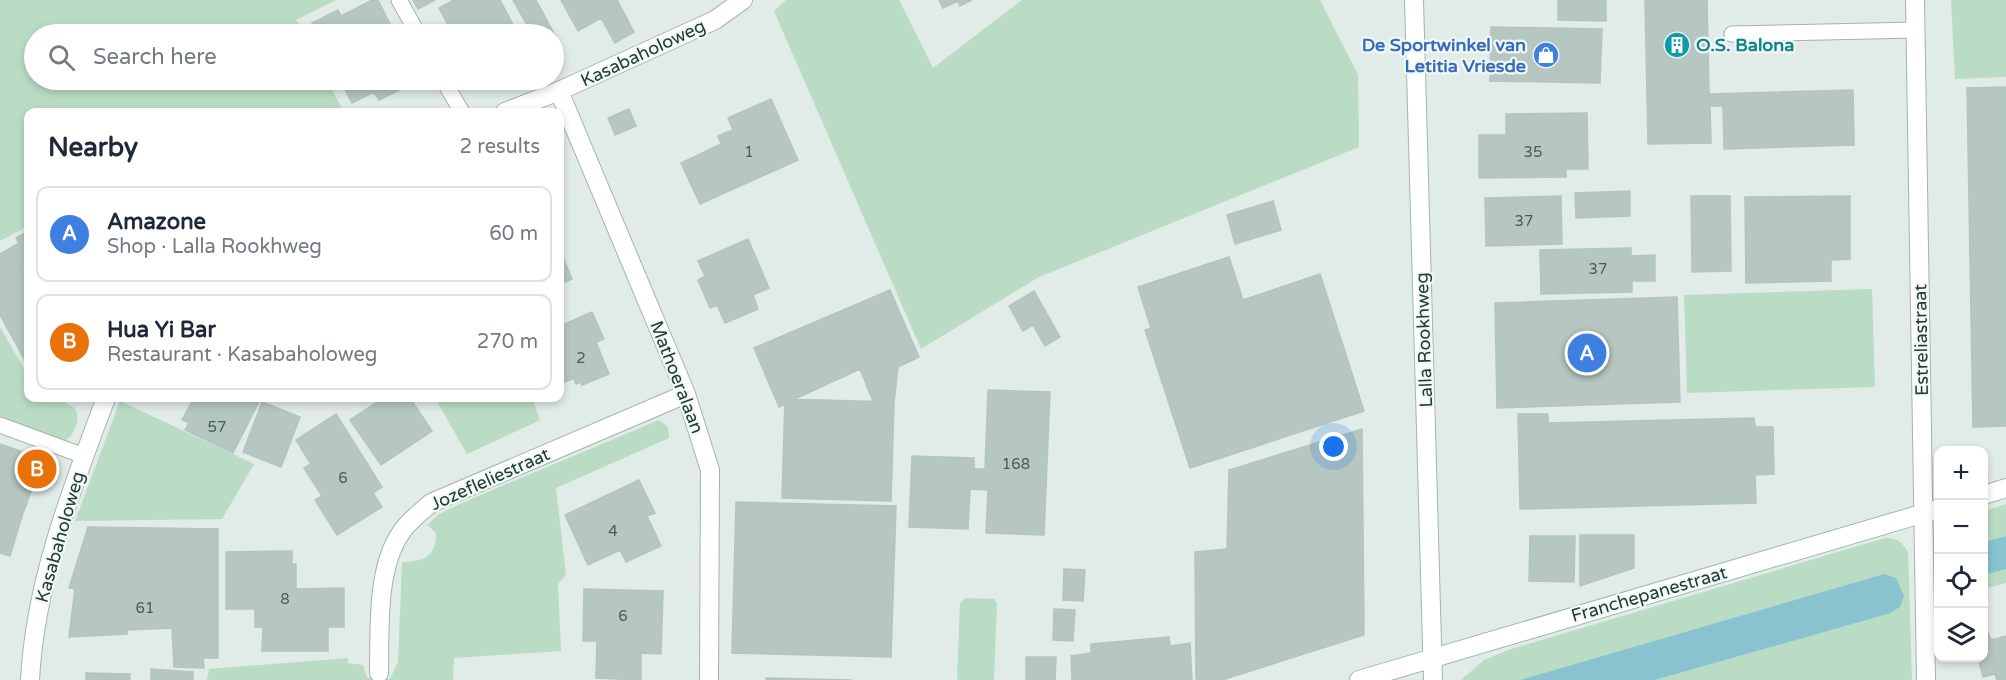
<!DOCTYPE html>
<html lang="en">
<head>
<meta charset="utf-8">
<style>
  body { margin:0; font-family:"Varela Round",sans-serif; background:#f6f6f7; color:#1f2937 }
  .controls { position:absolute; right:18px; bottom:18px; display:grid; overflow:hidden; border-radius:12px; box-shadow:0 3px 9px #0003 }
  .controls button { width:54px; height:54px; display:grid; place-items:center; padding:0; border:0; border-bottom:2px solid #e0e1e3; background:#fff; color:#1f2937; font:30px sans-serif }
  .you { position:absolute; left:1334px; top:447px; width:21px; height:21px; margin:-15px; border:4px solid #fff; border-radius:50%; background:#1a73e8; box-shadow:0 0 0 9px #1a73e833 }
  .badge { display:grid; place-items:center; width:39px; height:39px; border-radius:50%; background:#7d5146; color:#fff; font-size:20px; font-weight:700 }
  .pin { position:absolute; translate:-50% -50%; border:3px solid #fff; box-shadow:0 2px 6px #0006 }
  .list { margin:0; padding:0; list-style:none }
  h2 { display:flex; justify-content:space-between; align-items:center; height:78px; margin:0; padding:0 24px; font-size:26px }
  h2 small { font-size:20px; font-weight:400; color:#747a83 }
  .list li { display:grid; grid-template-columns:39px 1fr auto; gap:18px; align-items:center; box-sizing:border-box; height:96px; margin:0 12px 12px; padding:0 12px; border:2px solid #e0e1e3; border-radius:12px }
  .list b { display:block; font-size:22px; white-space:nowrap }
  .list p { margin:0; font-size:20px; white-space:nowrap; color:#747a83 }
  .list em { font-size:20px; font-style:normal; color:#747a83 }
  .icon { flex:none; width:33px; height:33px; fill:none; stroke:currentColor; stroke-width:2; stroke-linecap:round; stroke-linejoin:round }
  .map { position:relative; flex:none; width:2006px; height:680px; overflow:hidden }
  .search { position:absolute; background:#fff; box-shadow:0 3px 9px #0003; left:24px; top:24px; width:540px; height:66px; display:flex; align-items:center; gap:15px; box-sizing:border-box; padding:0 21px; border-radius:33px; color:#747a83; font-size:22px }
  .panel { position:absolute; background:#fff; box-shadow:0 3px 9px #0003; left:24px; top:108px; width:540px; height:294px; border-radius:12px }
  .map>svg:first-child { display:block }
  .green { fill:#badcc4 }
  .water { fill:#89c3d0 }
  .building { fill:#b6c6c0; stroke:#b3c5be; stroke-width:1.5 }
  .lines { fill:none; stroke-linecap:round; stroke-linejoin:round }
  .lane-casing { stroke:#a4b3ae; stroke-width:17 }
  .street-casing { stroke:#a4b3ae; stroke-width:20 }
  .secondary-casing { stroke:#9fb7af; stroke-width:20 }
  .lane { stroke:#fff; stroke-width:15 }
  .street { stroke:#fff; stroke-width:18 }
  .secondary { stroke:#fff; stroke-width:18 }
  .labels { text-anchor:middle; stroke-width:4.5; stroke-linejoin:round; paint-order:stroke }
  .number-label { font-size:15px; fill:#465e58 }
  .shop-label { font-size:18px; font-weight:bold; fill:#366cbe; stroke:#f1f8f5; text-anchor:end }
  .culture-label { font-size:18px; font-weight:bold; fill:#0d838f; stroke:#f1f8f5; text-anchor:start }
  .street-label { font-size:18px; fill:#213c35; stroke:#f1f8f5 }
</style>
</head>
<body>
<div class="map">
<svg width="2006" height="680" viewBox="0 0 2006 680">
  <rect width="100%" height="100%" fill="#e1ebe7"/>
  <path class="green" d="M0,0H336L296,20L304,34H34V80H327L344,112H28V226L0,241Z
    M786,0H899L933,68L1022,0H1320L1358,75L1359,147L1039,277L921,349L774,11Z
    M1951,0H2006V77L1955,79Z
    M1872,289L1875,387L1687,393L1684,295Z
    M0,327L28,376V398C40,398 66,399 75,409C82,418 73,440 62,441L0,416Z
    M435,398H532L540,420L467,454Z
    M120,401L254,464L222,519L75,521Z
    M659,420L668,427L669,438L556,488L566,575L558,584L561,651L454,658L453,680H207L209,669L348,658V663L363,665L367,678L390,679L398,662L402,562C423,562 437,556 436,533L427,525L439,514L471,499Z
    M2006,504V536L1984,542V511Z
    M1885,538C1897,538 1902,542 1908,552L1912,680H1655L1888,614L1884,574L1520,680H1461L1484,660L1508,650Z
    M2006,569V583L1984,589V575Z
    M965,598L994,599L997,604L994,680H959L957,678L960,603Z"/>
  <path class="water" d="M2006,536V569L1984,575V542Z
    M1884,574L1896,578L1904,596L1900,607L1888,614L1655,680H1520Z"/>
  <path class="building" d="M372,0H378L395,34H318L312,23L338,10L341,16Z
    M413,0H435L418,9Z
    M454,0H500L518,34H453L439,8Z
    M513,0H536L559,43L554,46V34H532Z
    M561,0H617L634,32L615,43L601,18L578,31Z
    M939,0H972L960,6L958,1L943,8Z
    M1558,0H1606V21L1558,20Z
    M1645,0H1707L1709,94L1853,90L1854,145L1724,149L1723,106H1710L1711,143L1648,144Z
    M1491,27L1602,29L1600,83L1490,81Z
    M340,80H417L418,81L379,100L374,92L352,103Z
    M2006,87V426L1973,427L1967,88Z
    M771,99L798,160L700,204L681,163L721,144L718,136L733,130L728,118Z
    M629,109L636,126L615,135L608,118Z
    M1587,113L1588,169H1566V177L1479,178V135H1506V114Z
    M1630,191V216L1576,218L1575,193Z
    M1561,196L1562,244L1486,246L1485,198Z
    M1691,196H1730L1731,271L1692,272Z
    M1850,196V259L1831,260V281L1746,283L1745,197Z
    M1273,201L1281,230L1235,244L1227,215Z
    M28,231V285L16,262L26,256L16,238Z
    M748,239L769,288L753,295L758,309L725,323L717,305L710,308L698,280L705,276L698,261Z
    M19,243L26,256L16,262L28,285V366L0,315V254Z
    M1631,248V256L1655,255V281H1632V292L1541,294L1540,250Z
    M560,250L572,279L560,284Z
    M1229,257L1243,300L1320,274L1364,411L1190,468L1145,330L1151,328L1138,287Z
    M890,290L919,357L898,367L894,402L873,401L860,369L795,399H785V404L779,407L754,348Z
    M1034,291L1060,337L1045,346L1033,325L1023,331L1009,306Z
    M1677,297L1680,402L1497,408L1495,303Z
    M592,312L604,339L596,342L609,374L582,385L581,382L576,384L574,378L560,384V326Z
    M988,390L1050,392L1044,535L986,533L988,490L970,489L968,529L909,527L912,456L974,458V469H985Z
    M194,398H261L233,453L185,430L189,423L182,420Z
    M383,398H410L432,431L381,465L350,420Z
    M785,399L894,402L891,501L782,498Z
    M262,402L300,417L281,467L243,452Z
    M336,414L382,487L373,493L382,507L337,535L315,500L322,496L304,468L311,464L296,440Z
    M1518,414H1548V423L1754,418L1755,427H1773L1774,474L1755,475L1756,503L1520,509Z
    M1362,429L1364,635L1222,680H1196L1195,552L1227,549L1229,470Z
    M0,444L43,459L22,516L0,509Z
    M639,480L655,513L647,516L661,546L626,562L620,550L588,565L565,515Z
    M736,502L896,506L891,657L732,653Z
    M0,509L22,516L10,556L0,553Z
    M88,527L218,529V658H203L204,668L174,667L172,628L127,630V634L69,637L75,589L69,588Z
    M1580,535H1634V568L1580,586Z
    M1530,536H1575L1574,582L1529,581Z
    M292,551V564H296V589L344,588V627H328V651H262L263,627H255V609H226V552Z
    M1064,569L1085,570L1083,601L1063,600Z
    M584,589L663,591L661,654L641,653V680L596,678L597,641H583Z
    M1054,609L1075,610L1073,641L1053,640Z
    M1988,632L1991,640L2006,636V680H1997L1995,674L1983,677L1978,658H1984V633Z
    M1169,637L1170,646L1190,643L1192,680H1072L1071,656L1091,653V644Z
    M1026,657H1056L1055,680H1026Z
    M151,669L193,672V680H151Z
    M86,673L130,674V680H86Z
    M766,678L852,680H766Z"/>
  <g class="lines">
    <g class="lane-casing">
      <path id="lane" d="M399,0L418,34
        M1732,34L1916,30
        M443,80L462,112
        M0,425L84,456"/>
    </g>
    <g class="street-casing">
      <path id="street" d="M1915,0L1926,680
        M559,91L686,394L710,470L709,680
        M379,673C380,629 375,560 407,525C414,517 423,510 431,503L686,394"/>
    </g>
    <g class="secondary-casing">
      <path id="secondary" d="M1414,0L1433,680
        M505,112L559,91L715,20L743,0
        M1984,495L2006,488
        M30,680C35,582 72,488 106,398
        M1359,680L1938,509"/>
    </g>
    <use href="#lane" class="lane"/>
    <use href="#street" class="street"/>
    <use href="#secondary" class="secondary"/>
  </g>
  <defs>
    <g id="building-disc" transform="scale(1.35)"><circle r="9.5" fill="#0f9aa8" stroke="#f1f8f5"/><path d="M-4-6H4V6H1V3H-1V6H-4ZM-2.5-4.3h1.7v1.8h-1.7ZM.8-4.3h1.7v1.8H.8ZM-2.5-1h1.7V.8h-1.7ZM.8-1h1.7V.8H.8Z" fill="#fff"/></g>
    <g id="shop-disc" transform="scale(1.35)"><circle r="9.5" fill="#3f7fe0" stroke="#f1f8f5"/><path d="M-5-2.5h2.3a2.7 3.5 0 0 1 5.4 0H5L5.5 6h-11ZM-1.5-2.5h3a1.5 2.3 0 0 0-3 0Z" fill="#fff"/></g>
  </defs>
  <g fill-rule="evenodd">
    <use href="#building-disc" x="1677" y="45"/>
    <use href="#shop-disc" x="1546" y="55"/>
  </g>
  <g class="labels">
    <g class="number-label">
      <text x="749" y="157">1</text>
      <text x="1533" y="157">35</text>
      <text x="1524" y="226">37</text>
      <text x="1598" y="274">37</text>
      <text x="581" y="363">2</text>
      <text x="217" y="432">57</text>
      <text x="1016" y="469">168</text>
      <text x="343" y="483">6</text>
      <text x="613" y="536">4</text>
      <text x="285" y="604">8</text>
      <text x="145" y="613">61</text>
      <text x="623" y="621">6</text>
    </g>
    <g class="shop-label">
      <text x="1526" y="51">De Sportwinkel van<tspan x="1526" dy="21">Letitia Vriesde</tspan></text>
    </g>
    <g class="culture-label">
      <text x="1696" y="51">O.S. Balona</text>
    </g>
    <g class="street-label">
      <text transform="translate(643 53) rotate(-25)" y="6">Kasabaholoweg</text>
      <text transform="translate(1424 340) rotate(-92)" y="6">Lalla Rookhweg</text>
      <text transform="translate(1921 340) rotate(-91)" y="6">Estreliastraat</text>
      <text transform="translate(677 377) rotate(69)" y="6">Mathoeralaan</text>
      <text transform="translate(490 479) rotate(-24)" y="6">Jozefleliestraat</text>
      <text transform="translate(60 537) rotate(-74)" y="6">Kasabaholoweg</text>
      <text transform="translate(1649 594) rotate(-16)" y="6">Franchepanestraat</text>
    </g>
  </g>
</svg>
<div class="controls">
<button>+</button>
<button>−</button>
<button><svg class="icon" aria-label="locate" viewBox="0 0 24 24"><circle cx="12" cy="12" r="6"/><path d="M12 2v4M12 18v4M2 12h4M18 12h4"/></svg></button>
<button><svg class="icon" aria-label="layers" viewBox="0 0 24 24"><path d="M12 4l9 5-9 5-9-5zM3 14l9 5 9-5"/></svg></button>
</div>
<div class="you"></div>
<div class="pin badge" style="left:1587px;top:353px;background:#3f7fe0">A</div>
<div class="pin badge" style="left:37px;top:469px;background:#e8710a">B</div>
<div class="search"><svg class="icon" aria-label="search" viewBox="0 0 24 24"><circle cx="10" cy="10" r="6"/><path d="M15 15l6 6"/></svg>Search here</div>
<section class="panel">
<h2>Nearby<small>2 results</small></h2>
<ul class="list">
<li><span class="badge" style="background:#3f7fe0">A</span><div><b>Amazone</b><p>Shop · Lalla Rookhweg</p></div><em>60 m</em></li>
<li><span class="badge" style="background:#e8710a">B</span><div><b>Hua Yi Bar</b><p>Restaurant · Kasabaholoweg</p></div><em>270 m</em></li>
</ul>
</section>
</div>
</body>
</html>
